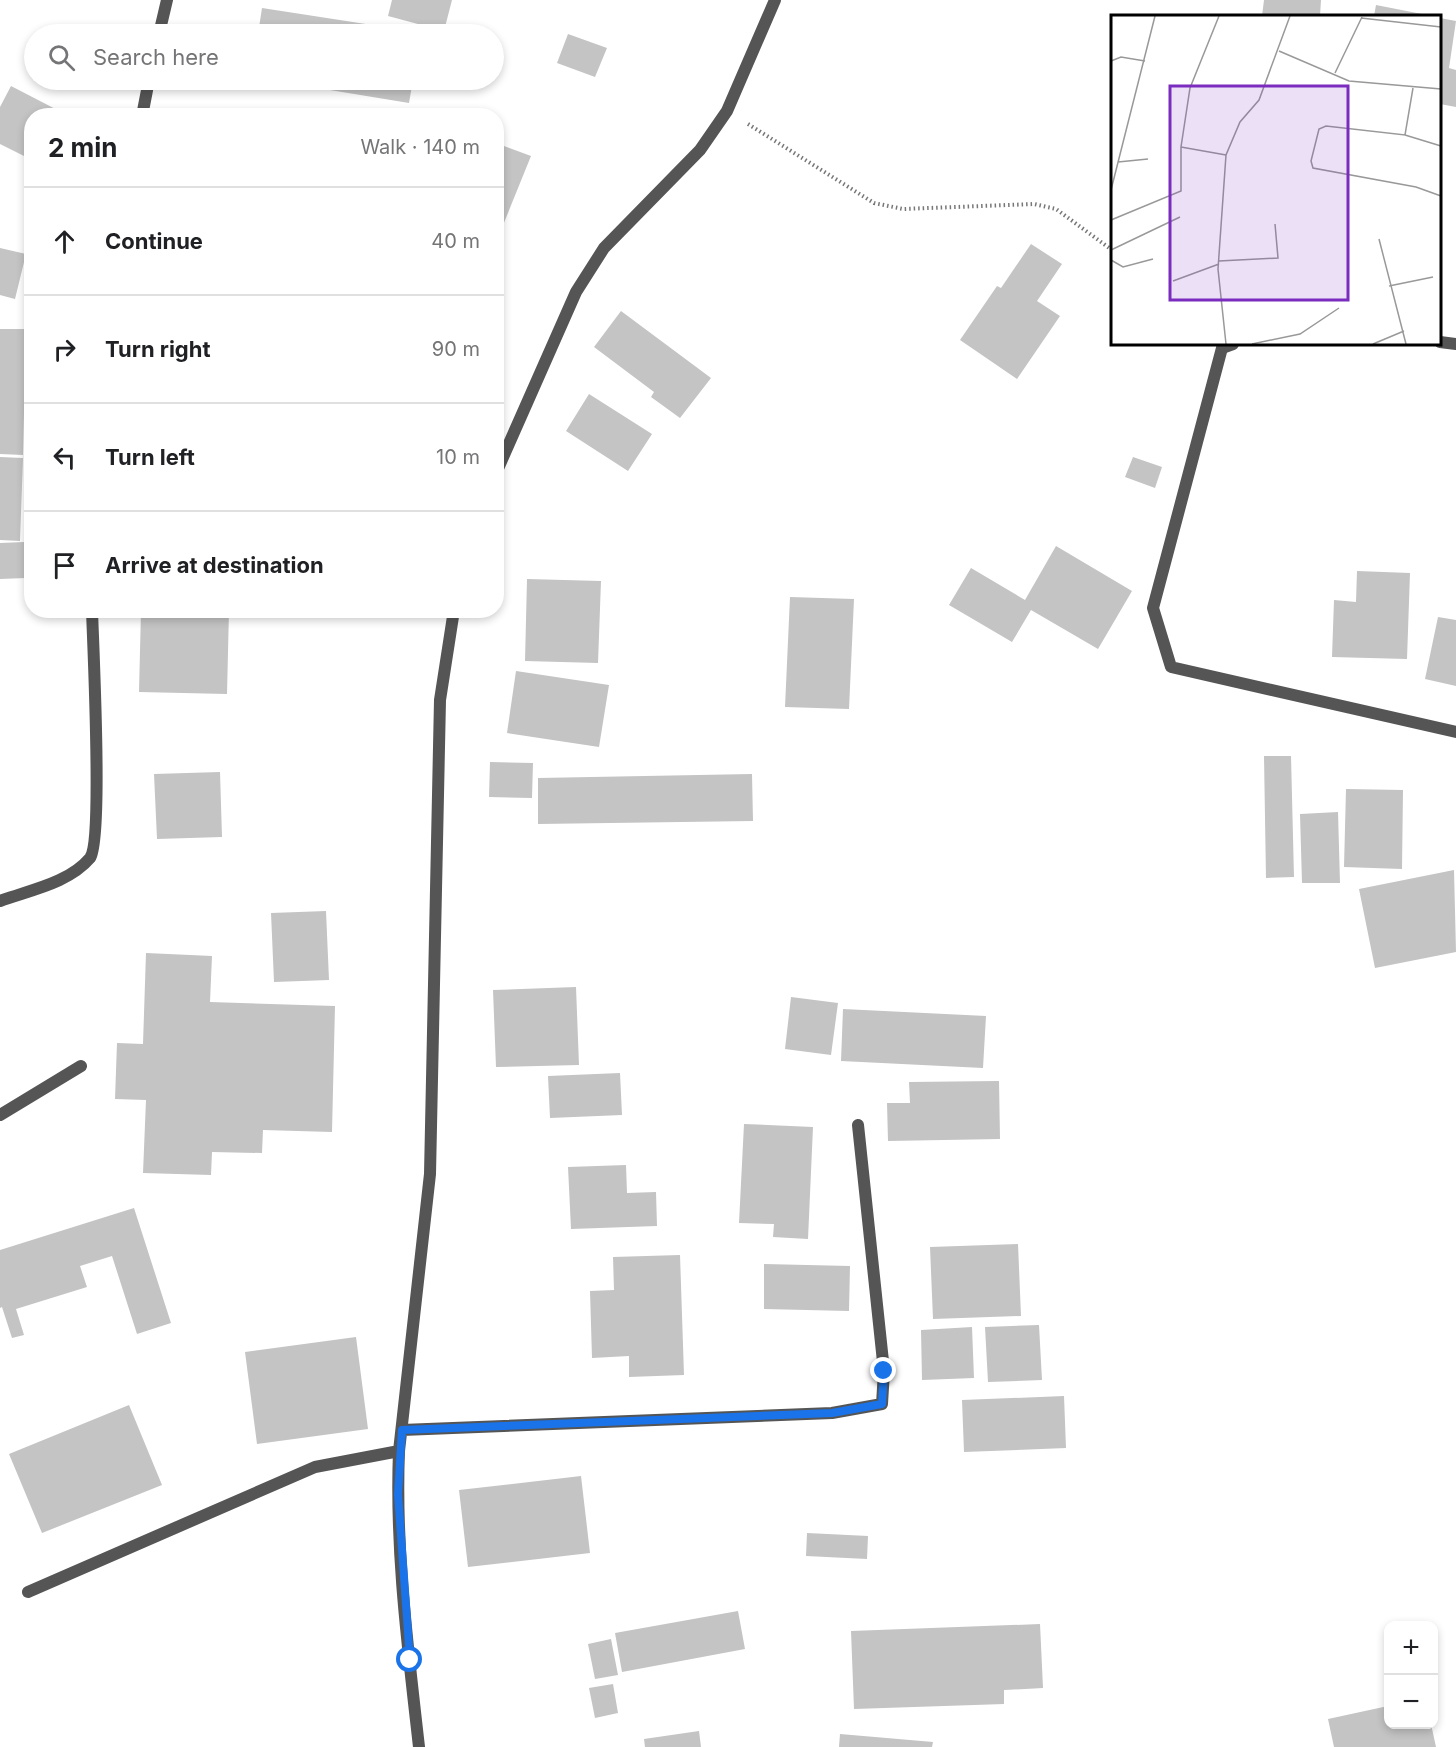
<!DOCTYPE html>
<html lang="en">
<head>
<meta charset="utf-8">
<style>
  body { margin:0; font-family:Inter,sans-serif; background:#f2f2f2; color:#202124 }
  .controls { position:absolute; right:18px; bottom:18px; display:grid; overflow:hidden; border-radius:12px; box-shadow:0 3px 9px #0003 }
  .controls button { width:54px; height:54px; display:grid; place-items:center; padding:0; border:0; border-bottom:2px solid #e0e0e0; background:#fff; color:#202124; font:30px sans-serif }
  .stop { position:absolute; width:18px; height:18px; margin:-14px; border:4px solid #1a73e8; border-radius:50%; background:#fff }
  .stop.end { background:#1a73e8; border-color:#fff; box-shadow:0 2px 6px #0008 }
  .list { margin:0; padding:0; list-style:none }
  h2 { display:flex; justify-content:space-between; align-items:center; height:78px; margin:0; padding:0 24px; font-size:26px }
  h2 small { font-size:20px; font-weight:400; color:#757577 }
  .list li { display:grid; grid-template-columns:39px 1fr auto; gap:18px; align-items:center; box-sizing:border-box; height:108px; padding:0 24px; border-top:2px solid #e0e0e0 }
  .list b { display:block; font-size:22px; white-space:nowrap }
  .list em { font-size:20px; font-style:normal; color:#757577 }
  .icon { flex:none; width:33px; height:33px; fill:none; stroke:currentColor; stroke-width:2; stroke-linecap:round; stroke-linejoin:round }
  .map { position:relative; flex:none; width:1456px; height:1747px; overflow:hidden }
  .search { position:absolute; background:#fff; box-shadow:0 3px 9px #0003; left:24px; top:24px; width:480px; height:66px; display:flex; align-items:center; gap:15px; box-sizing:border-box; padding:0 21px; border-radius:33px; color:#757577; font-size:22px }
  .panel { position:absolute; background:#fff; box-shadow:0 3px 9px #0003; left:24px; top:108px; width:480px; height:510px; border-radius:24px }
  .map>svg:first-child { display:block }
  .building { fill:#c4c4c4 }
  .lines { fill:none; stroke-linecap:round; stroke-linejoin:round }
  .path { stroke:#777; stroke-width:4; stroke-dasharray:1.5 3; stroke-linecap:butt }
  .minor { stroke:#555; stroke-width:12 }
  .route { stroke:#1a73e8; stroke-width:8 }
  .inset-road { fill:none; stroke:#999; stroke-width:1.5 }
  .view { fill:#7b2cbf; fill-opacity:0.15; stroke:#7b2cbf; stroke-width:3 }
  .inset-edge { fill:none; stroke:#000; stroke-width:3 }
</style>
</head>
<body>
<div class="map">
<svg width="1456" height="1747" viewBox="0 0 1456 1747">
  <rect width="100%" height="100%" fill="#fff"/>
  <path class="building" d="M392,0H452L444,31L388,16Z
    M1264,0H1321L1320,16H1262Z
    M1376,5L1427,15V16H1374Z
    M262,8L424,33V34H258Z
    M1440,18L1456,21L1449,68L1456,70V107L1440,104Z
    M568,34L607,48L595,77L557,63Z
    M269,80H413L409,103Z
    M11,86L69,116H32V160L0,144V107Z
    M496,143L531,156L497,240H496Z
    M1031,244L1062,264L1037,301L1060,316L1017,379L960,340L997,286L1001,288Z
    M0,248L26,254L15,299L0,295Z
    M621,311L711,378L680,418L651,397L654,392L594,347Z
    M0,329H26L23,455L0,454Z
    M589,394L652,434L628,471L566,431Z
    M0,457L23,458L20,541L0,540Z
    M1133,457L1162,467L1155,488L1125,477Z
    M24,542L26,578L0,579V543Z
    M1056,546L1132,591L1098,649L1031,610L1012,642L949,605L971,568L1025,600Z
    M1357,571L1410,573L1407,659L1332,657L1334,600L1356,602Z
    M527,579L601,581L598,663L525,661Z
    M790,597L854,599L849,709L785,707Z
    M141,610H229L227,694L139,692Z
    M1438,617L1456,620V686L1425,679Z
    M516,671L609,685L599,747L507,733Z
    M1264,756H1291L1294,877L1266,878Z
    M490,762L533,763L532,798L489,797Z
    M220,772L222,837L157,839L154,774Z
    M752,774L753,821L538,824V778Z
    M1346,789L1403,790L1402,869L1344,867Z
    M1338,812L1340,883H1302L1300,814Z
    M1454,870L1456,952L1375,968L1359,889Z
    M326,911L329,980L274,982L271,913Z
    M146,953L212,956L210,1002L335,1006L332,1132L263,1130L262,1153L212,1152L211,1175L143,1173L146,1100L115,1099L117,1043L143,1044Z
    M576,987L579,1065L496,1067L493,990Z
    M791,997L838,1003L831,1055L785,1049Z
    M843,1009L986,1016L983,1068L841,1061Z
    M620,1073L622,1115L550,1118L548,1076Z
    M999,1081L1000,1139L888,1141L887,1103H910L909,1082Z
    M744,1124L813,1127L808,1239L773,1237L774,1224L739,1223Z
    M626,1165L627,1193L656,1192L657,1226L571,1229L568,1167Z
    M134,1208L171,1323L137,1334L112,1256L80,1266L87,1287L16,1309L24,1335L12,1338L2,1307L0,1308V1250Z
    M1018,1244L1021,1316L933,1319L930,1247Z
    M680,1255L684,1375L629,1377V1356L592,1358L590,1291L614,1290L613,1257Z
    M764,1264L850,1266L849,1311L764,1309Z
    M1039,1325L1042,1380L988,1382L985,1327Z
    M972,1327L974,1378L922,1380L921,1330Z
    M356,1337L368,1429L257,1444L245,1352Z
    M1064,1396L1066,1448L964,1452L962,1400Z
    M129,1405L162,1485L42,1533L9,1454Z
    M581,1476L590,1553L468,1567L459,1490Z
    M807,1533L868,1536L867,1559L806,1556Z
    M738,1611L745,1649L622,1672L615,1633Z
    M1040,1624L1043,1688L1004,1690V1704L854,1709L851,1631Z
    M611,1639L618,1675L595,1679L588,1644Z
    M613,1684L618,1713L595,1718L589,1688Z
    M1388,1706V1724H1431L1436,1747H1334L1328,1719Z
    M699,1731L701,1747H645L644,1739Z
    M840,1734L933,1742L932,1747H839Z"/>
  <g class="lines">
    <path class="path" d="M748,124L874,203L903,209L1034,204L1056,209L1112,250"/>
    <path class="minor" d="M159,34L167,0
      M142,116L149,80
      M1440,342L1456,344
      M1233,344L1222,348L1153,608L1171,667L1456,732
      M496,473L576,292L604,248L700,150L727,111L775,0
      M0,901C30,890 69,883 90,858C103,841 93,645 92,610
      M0,1115L81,1066
      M402,1430L832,1413L882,1404L884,1371L858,1125
      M28,1592L315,1467L399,1451
      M419,1747C408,1649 395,1549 399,1451L430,1174L440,700L454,610"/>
  </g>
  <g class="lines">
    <path class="route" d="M410,1660L398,1494L402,1430L832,1413L882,1404L884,1371"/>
  </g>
  <g transform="translate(1111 15)">
    <rect width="330" height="330" fill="#fff"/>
    <path class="inset-road" d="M250,3L330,12M168,36L238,66L330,74M0,46L10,42L34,46M224,58L251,2M302,73L294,120L215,111L208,114L200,146L202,153L305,172L330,181M294,120L330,131M70,132L115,140M7,147L37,144M0,175L44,1M0,205L70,176V132L79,73L108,1M268,224L295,329M0,235L69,202M0,245L12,252L42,244M108,246L167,243L164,209M62,266L108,249M278,271L322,262M115,329L107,254L115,140L129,107L148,85L179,1M141,329L189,319L228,293M262,329L293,316"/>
    <path class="view" d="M59,71H237V285H59Z"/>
    <rect width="330" height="330" class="inset-edge"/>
  </g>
</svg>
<div class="controls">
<button>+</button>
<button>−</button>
</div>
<div class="stop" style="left:410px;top:1660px"></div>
<div class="stop end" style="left:884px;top:1371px"></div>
<div class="search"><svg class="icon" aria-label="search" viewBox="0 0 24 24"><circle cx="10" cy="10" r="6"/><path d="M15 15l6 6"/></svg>Search here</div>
<section class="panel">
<h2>2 min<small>Walk · 140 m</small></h2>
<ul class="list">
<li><svg class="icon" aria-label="ahead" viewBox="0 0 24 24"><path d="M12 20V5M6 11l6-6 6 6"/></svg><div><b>Continue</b></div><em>40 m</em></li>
<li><svg class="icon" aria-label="right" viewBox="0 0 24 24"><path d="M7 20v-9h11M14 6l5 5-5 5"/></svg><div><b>Turn right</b></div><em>90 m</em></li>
<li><svg class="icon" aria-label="left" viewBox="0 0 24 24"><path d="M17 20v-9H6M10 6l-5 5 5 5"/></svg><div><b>Turn left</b></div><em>10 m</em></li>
<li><svg class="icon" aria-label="arrive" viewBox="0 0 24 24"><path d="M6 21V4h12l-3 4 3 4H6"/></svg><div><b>Arrive at destination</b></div></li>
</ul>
</section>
</div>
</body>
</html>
